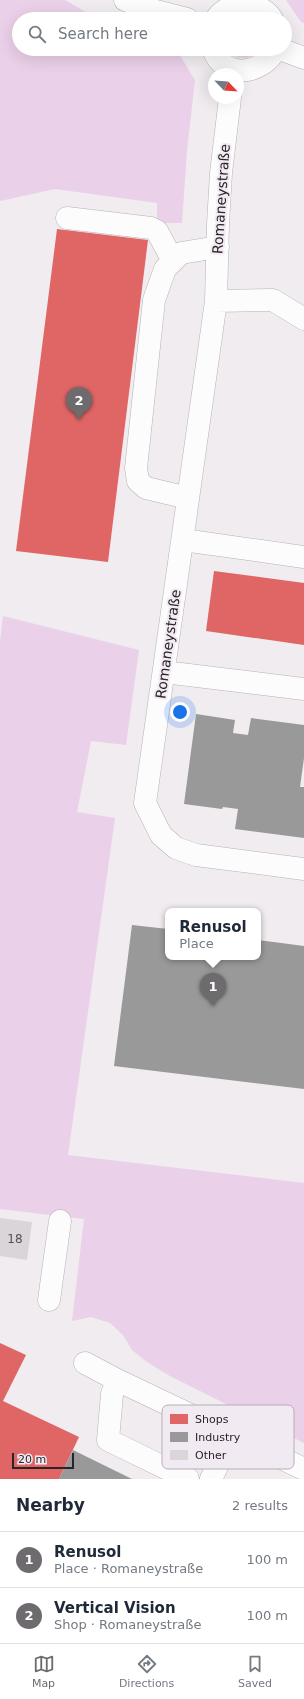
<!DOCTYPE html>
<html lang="en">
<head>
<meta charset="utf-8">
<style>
  body { margin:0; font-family:"DejaVu Sans",sans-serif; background:#f6f6f7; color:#1f2937 }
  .compass { position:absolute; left:208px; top:68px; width:36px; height:36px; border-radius:50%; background:#fff; box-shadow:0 4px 16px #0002; rotate:115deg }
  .scale { position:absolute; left:12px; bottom:10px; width:62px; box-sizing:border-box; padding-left:4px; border:2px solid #282528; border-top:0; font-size:11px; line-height:14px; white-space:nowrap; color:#282528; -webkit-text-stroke:3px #f2eaf2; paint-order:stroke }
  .you { position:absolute; left:180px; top:712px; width:14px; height:14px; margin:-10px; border:3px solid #fff; border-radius:50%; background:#1a73e8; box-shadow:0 0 0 6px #1a73e833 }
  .badge { display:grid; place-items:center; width:26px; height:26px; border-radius:50%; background:#6e6b6e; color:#fff; font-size:13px; font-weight:700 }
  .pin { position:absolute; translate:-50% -33px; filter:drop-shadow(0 1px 2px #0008) }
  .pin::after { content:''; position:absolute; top:21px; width:14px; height:12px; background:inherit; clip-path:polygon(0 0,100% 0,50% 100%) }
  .popup { position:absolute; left:165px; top:908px; width:96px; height:52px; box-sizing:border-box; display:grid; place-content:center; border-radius:8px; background:#fff; filter:drop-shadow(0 1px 3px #0005); font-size:13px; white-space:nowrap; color:#747a83 }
  .popup b { font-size:15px; color:#1f2937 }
  .popup::after { content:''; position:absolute; left:50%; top:100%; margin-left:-8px; border:8px solid transparent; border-top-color:#fff }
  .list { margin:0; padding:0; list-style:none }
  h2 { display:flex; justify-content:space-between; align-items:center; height:52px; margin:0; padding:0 16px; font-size:17px }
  h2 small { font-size:13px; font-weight:400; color:#747a83 }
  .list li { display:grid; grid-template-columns:26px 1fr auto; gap:12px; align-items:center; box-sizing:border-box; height:56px; padding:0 16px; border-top:1px solid #e0e1e3 }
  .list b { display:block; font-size:15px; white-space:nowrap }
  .list p { margin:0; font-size:13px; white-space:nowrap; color:#747a83 }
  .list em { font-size:13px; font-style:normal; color:#747a83 }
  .icon { flex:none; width:22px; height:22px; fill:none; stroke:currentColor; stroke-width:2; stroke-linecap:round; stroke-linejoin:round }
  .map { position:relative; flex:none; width:304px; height:1479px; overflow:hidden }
  .search { position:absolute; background:#fff; box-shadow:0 4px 16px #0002; left:12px; right:12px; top:12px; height:44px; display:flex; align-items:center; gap:10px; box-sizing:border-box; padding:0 14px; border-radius:22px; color:#747a83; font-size:15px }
  .sheet { height:164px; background:#fff }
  nav { display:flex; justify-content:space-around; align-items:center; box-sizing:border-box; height:56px; border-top:1px solid #e0e1e3; background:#fff; font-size:11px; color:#747a83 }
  nav a { display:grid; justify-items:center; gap:2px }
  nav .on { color:#6e6b6e }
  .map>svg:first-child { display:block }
  .green { fill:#ead0e8 }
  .shops { fill:#e06666 }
  .industry { fill:#999 }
  .building { fill:#d9d5d9 }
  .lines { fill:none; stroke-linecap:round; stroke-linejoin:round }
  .minor-casing { stroke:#b5b2b5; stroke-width:23 }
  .minor { stroke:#fdfcfd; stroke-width:22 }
  .labels { text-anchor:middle; stroke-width:4; stroke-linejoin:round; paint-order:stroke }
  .number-label { font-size:12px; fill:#545154 }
  .street-label { font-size:14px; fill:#282528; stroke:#f2eaf2 }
  .key { fill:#f2eaf2; stroke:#b5afb5; stroke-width:1 }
  .key-label { font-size:11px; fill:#282528 }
</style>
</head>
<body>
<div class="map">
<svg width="304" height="1479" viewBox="0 0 304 1479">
  <rect width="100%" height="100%" fill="#f0ecf0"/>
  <path class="green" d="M0,0H65L98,19H19V49H176L195,80L187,151L182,223H160L157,219V203L55,189L0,201Z
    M286,0H304V23L301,22Z
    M226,49H261C250,60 236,61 226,49Z
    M3,616L139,650L126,745L91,741L77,812L115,818L68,1155L304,1183V1443L170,1376L147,1362L132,1350L123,1335L110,1323L91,1317L72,1321L84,1219L0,1209V641Z"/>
  <path class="shops" d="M57,229L148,240L108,562L16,551Z
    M214,571L304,583V645L206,631Z
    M0,1343L26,1355L3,1401L79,1437L59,1479H0Z"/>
  <path class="industry" d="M196,714L235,720L233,733L248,735L251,718L304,725V758L300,787H304V838L235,829L238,809L223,807L222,809L184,804Z
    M132,925L168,929V957H258V940L304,946V1089L114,1066Z
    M73,1450L132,1479H59Z"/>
  <path class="building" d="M0,1218L32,1222L27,1260L0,1256Z"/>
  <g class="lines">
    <g class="minor-casing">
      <path id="minor" d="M125,0L152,10L187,19
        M216,19C229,0 260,0 272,19
        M213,49C224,80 262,75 276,49
        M280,49L304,58
        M230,98L221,173L218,224L216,301L145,803L161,835L176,848L196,855L304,869
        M67,218L151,228L157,231L173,261
        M216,301L273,300L304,319
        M188,498L146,488L138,481L136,468L154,300L165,269L181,253L218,247
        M183,540L304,557
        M164,672L304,689
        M49,1300L60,1221
        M85,1363L117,1380L304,1469
        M117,1380L112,1394L108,1440L188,1479
        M211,1479L232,1435"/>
    </g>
    <use href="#minor" class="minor"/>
  </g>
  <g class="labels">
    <g class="number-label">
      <text x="15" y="1243">18</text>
    </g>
    <g class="street-label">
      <text transform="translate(221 199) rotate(-86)" y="5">Romaneystraße</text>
      <text transform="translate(168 644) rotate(-82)" y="5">Romaneystraße</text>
    </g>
  </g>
  <rect x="162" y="1405" width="132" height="64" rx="6" class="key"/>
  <rect x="170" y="1414" width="18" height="10" fill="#e06666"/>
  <rect x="170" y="1432" width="18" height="10" fill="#999"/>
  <rect x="170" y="1450" width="18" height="10" fill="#d9d5d9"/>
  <g class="key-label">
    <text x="195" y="1423">Shops</text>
    <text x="195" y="1441">Industry</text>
    <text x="195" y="1459">Other</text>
  </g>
</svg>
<svg class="compass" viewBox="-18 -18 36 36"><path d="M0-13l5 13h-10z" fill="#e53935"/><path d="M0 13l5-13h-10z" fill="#747a83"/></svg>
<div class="scale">20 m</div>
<div class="you"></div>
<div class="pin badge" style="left:213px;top:1006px">1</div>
<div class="popup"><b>Renusol</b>Place</div>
<div class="pin badge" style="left:79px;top:420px">2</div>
<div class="search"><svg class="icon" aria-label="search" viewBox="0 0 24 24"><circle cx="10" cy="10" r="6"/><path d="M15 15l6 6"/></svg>Search here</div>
</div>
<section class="sheet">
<h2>Nearby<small>2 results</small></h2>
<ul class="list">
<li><span class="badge">1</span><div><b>Renusol</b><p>Place · Romaneystraße</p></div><em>100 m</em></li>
<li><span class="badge">2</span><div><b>Vertical Vision</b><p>Shop · Romaneystraße</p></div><em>100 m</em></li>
</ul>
</section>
<nav>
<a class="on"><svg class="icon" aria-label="map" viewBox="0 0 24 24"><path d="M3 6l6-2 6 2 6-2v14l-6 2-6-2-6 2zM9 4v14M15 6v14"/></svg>Map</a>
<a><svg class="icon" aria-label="directions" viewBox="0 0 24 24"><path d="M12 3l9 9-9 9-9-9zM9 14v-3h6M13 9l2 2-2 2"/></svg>Directions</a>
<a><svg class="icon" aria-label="saved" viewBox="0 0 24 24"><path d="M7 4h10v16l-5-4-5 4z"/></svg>Saved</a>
</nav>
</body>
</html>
